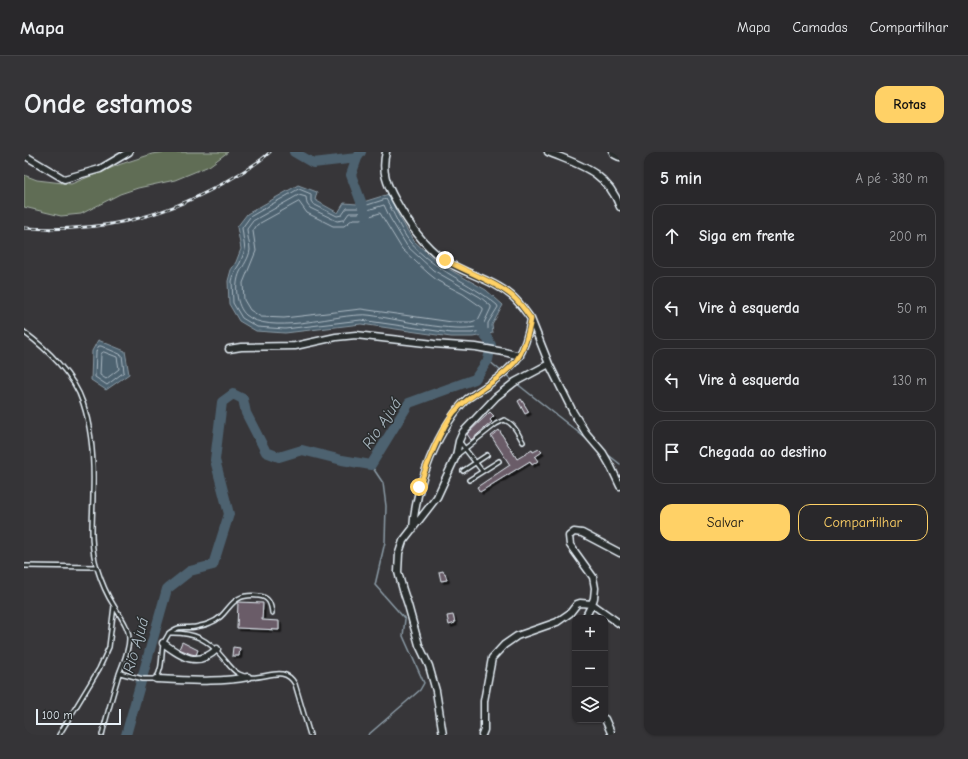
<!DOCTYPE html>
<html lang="pt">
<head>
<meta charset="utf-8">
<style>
  body { margin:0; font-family:"Comic Neue",sans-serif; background:#353437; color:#f1f3f6 }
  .controls { position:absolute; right:12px; bottom:12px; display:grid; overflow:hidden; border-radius:8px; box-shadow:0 1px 3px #0004 }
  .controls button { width:36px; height:36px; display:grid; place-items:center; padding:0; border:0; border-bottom:1px solid #454447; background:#29282b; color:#f1f3f6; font:20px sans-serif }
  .scale { position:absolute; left:12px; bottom:10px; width:85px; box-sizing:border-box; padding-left:4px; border:2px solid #e8f1f8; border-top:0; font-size:11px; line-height:14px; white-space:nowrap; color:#e8f1f8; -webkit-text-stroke:3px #2a2d2e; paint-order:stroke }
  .stop { position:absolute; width:12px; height:12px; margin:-9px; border:3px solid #ffd166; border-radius:50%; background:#fff }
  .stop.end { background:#ffd166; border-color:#fff; box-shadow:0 1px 4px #0008 }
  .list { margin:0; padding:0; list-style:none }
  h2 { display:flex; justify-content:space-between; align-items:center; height:52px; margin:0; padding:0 16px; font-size:17px }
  h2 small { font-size:13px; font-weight:400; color:#a5a6a9 }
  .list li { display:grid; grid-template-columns:26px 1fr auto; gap:12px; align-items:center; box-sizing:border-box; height:64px; margin:0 8px 8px; padding:0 8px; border:1px solid #454447; border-radius:12px }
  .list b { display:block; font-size:15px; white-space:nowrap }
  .list em { font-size:13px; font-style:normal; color:#a5a6a9 }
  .actions { display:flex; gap:8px; padding:12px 16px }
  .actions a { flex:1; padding:9px 0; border:1px solid #ffd166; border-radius:12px; text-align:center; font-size:14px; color:#ffd166 }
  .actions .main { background:#ffd166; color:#111 }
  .icon { flex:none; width:22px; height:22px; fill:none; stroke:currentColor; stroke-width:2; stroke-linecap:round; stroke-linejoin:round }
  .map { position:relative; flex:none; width:596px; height:583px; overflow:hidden; border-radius:12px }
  header { display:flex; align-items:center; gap:24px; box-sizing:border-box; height:56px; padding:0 20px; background:#29282b; border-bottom:1px solid #454447 }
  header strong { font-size:19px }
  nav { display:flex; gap:22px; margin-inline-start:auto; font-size:14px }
  .intro { display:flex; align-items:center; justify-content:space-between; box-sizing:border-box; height:96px; padding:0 24px }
  h1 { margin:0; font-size:28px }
  .button { padding:10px 18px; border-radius:12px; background:#ffd166; color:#111; font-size:14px; font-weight:700 }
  main { display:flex; gap:24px; padding:0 24px }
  aside { flex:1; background:#29282b; border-radius:12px; box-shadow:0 1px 3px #0004 }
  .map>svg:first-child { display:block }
  .green { fill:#616d55; stroke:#a4afa6 }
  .water { fill:#4d6270; stroke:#8b9ba6 }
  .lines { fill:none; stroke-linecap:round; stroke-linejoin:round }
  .shore { stroke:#aab8c2; stroke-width:1 }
  .stream { stroke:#8b9ba6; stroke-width:1.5 }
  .river { stroke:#4d6270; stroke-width:10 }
  .building { fill:#6a5b67; stroke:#e8f1f8; filter:url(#shadow) }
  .service-casing { stroke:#e8f1f8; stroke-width:6 }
  .minor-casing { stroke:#e8f1f8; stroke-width:9 }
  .motorway-casing { stroke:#e8f1f8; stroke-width:15 }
  .service { stroke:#2a2d2e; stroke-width:3 }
  .minor { stroke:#2a2d2e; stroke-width:6 }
  .motorway { stroke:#2a2d2e; stroke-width:12 }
  .rail-casing { stroke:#e8f1f8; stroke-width:3 }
  .rail { stroke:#2a2d2e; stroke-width:1.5; stroke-dasharray:4.5; stroke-linecap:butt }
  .route { stroke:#ffd166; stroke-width:5 }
  .labels { text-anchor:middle; stroke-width:3; stroke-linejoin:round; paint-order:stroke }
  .water-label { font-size:16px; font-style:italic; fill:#aab8c2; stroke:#2a2d2e }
</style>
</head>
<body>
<header>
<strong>Mapa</strong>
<nav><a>Mapa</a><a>Camadas</a><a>Compartilhar</a></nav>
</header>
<div class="intro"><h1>Onde estamos</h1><a class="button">Rotas</a></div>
<main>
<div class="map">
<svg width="596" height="583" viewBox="0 0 596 583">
  <defs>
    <filter id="shadow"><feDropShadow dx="2.5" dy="2.5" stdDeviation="0" flood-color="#0009"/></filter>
  </defs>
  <rect width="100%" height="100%" fill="#373639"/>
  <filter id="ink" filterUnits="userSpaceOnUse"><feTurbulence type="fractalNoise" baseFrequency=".025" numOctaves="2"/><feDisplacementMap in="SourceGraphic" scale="8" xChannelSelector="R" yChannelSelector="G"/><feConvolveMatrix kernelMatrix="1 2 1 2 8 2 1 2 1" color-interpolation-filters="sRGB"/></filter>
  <g filter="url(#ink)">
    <path class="green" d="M141,0H204L185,14L151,28L114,36L96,42L57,62L37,64L0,55V23L13,28L47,32L97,12L128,2Z"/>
    <path class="water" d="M274,33L293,40L291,48L314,61L320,51L333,52L365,42L373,61L389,88L414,111L462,138L479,153L468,173L469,181L449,185H427L337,172L261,181L232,179L215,169L205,152L204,129L207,118L212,110L217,97L213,75L223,62Z
      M74,188L101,199L105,222L82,238L67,228L68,199Z"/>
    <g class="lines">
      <path class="shore" d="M275,37L287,42V49L289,52L313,64L318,63L323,56H334L362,47C370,61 376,77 386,90C410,119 446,130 473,153L474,155L464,171V177L448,181H427L337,168L261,177L233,175L218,166L209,151L208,129L211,119L216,111L221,98L218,76L226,65Z
        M275,43L282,45L283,52L286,56L313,69L320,68L325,61H334L360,53L366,66L383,94L409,118L456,145L467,154V156L459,173C437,182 381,169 357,165C350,164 342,162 335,163C306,164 246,183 222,163C212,154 210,133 216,120C219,114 225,106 226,98C226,91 223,84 223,77L229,69Z
        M275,50L283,61L309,74H320L329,67H336L356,61L378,97L404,121L414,129L439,142L459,156V158L454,168L447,170H428L337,157L260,166L237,165L226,158L220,148L219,131L232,99L229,79L233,73Z
        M75,194H77L98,203L100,220L83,233L71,225L72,200Z
        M80,200L93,205L95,217L82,227L76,223L77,202Z"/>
      <path class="stream" d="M464,208L478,220
        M481,222L489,229
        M492,231L564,288
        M582,301L596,312
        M344,583L396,538L400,531L379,484L381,467L351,433L361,390L362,354L359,331L347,313"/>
      <path class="river" d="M270,0L289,11L333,6
        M337,0L333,6L327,23L342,63
        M102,583L143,437L166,419L189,413L205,362L191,308L198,250L209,242L219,247L222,261L242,300L255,305L278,298L318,308L347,313L385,251L451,227L464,208L467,193L455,172"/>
    </g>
    <path class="building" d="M497,247L505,260L501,262L494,249Z
      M466,260L470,264L466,268L468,270L447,288L443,282Z
      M475,278L493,307L508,298L509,300L515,297L518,300L511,305L514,309L508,313L506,309L456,340L453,335L486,313L467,284Z
      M419,419L420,421H421L423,428L417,429L415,420Z
      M214,450L239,451L238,468L255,469V478L213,476Z
      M429,463L431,471L425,473L423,464Z
      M158,490L174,498L172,503L167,502L155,497Z
      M209,495L216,496L215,504H208Z"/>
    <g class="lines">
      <g class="service-casing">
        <path id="service" d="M0,180C23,197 50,223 59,251C68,278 70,313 69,341C69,366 65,391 73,416C77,429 83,443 90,454C96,464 105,475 105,487C105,499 99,511 95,522C89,542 83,562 78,583
          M435,289L458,319
          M433,303L472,272L480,268C490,271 494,282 499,290
          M439,319L463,303
          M445,328L475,309
          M0,414L72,415
          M145,481C158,472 159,477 171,475C176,474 182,473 186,471C208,463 203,440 235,444C245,445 247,452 248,461
          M96,521L119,527H132C139,516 137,505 139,492C140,489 143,485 145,481C170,480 184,487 200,507C204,512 209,519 215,522C218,523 221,525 224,525C241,528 260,512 271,532L286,583
          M35,583L75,517L85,495L90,454"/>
      </g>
      <g class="minor-casing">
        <path id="minor" d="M362,0C357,19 363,33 372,49C385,72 399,93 420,108C441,122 468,127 488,144C496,151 501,159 507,167C501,202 493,213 464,233C457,238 450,242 443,247C431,258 423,272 415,287C401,315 391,344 389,377
          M524,0C555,13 583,19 596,55
          M0,3L40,27L76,17L105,0
          M507,167L525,212L549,260L562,281L579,301L587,315L596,334
          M205,197L217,195L271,194L312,185L332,183L410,192L452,195L480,200L496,204
          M561,466L568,452L596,472
          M139,491C158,505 173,516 193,497
          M132,527C163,528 194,531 224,525
          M581,567L588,583
          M419,583L412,539L405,514L395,493L384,453L379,438L374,420L375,401L379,389L413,345L432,304L435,289L439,280L472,245L491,230L525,212
          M458,583L460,578V549L468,506L480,493L493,484L533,470L546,461L553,452L556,451L568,452L570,446L571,436L569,425L546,393L545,384L550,380L558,381L596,401"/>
      </g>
      <g class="motorway-casing">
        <path id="motorway" d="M592,0L596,2"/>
      </g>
      <use href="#service" class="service"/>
      <use href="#minor" class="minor"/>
      <use href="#motorway" class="motorway"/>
      <g class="rail-casing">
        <path id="rail" d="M0,76C75,80 133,68 198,32C215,22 233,13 246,0"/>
      </g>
      <use href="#rail" class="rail"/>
    </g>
  </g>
  <g class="lines" filter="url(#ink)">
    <path class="route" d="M395,335C404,311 414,281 430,260C438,251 448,244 458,237C491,215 500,206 507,167C501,158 496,150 487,143C470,129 441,119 421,108"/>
  </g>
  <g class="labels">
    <g class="water-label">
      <text transform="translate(357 271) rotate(-56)" y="6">Rio Ajuá</text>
      <text transform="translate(111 493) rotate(-74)" y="6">Rio Ajuá</text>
    </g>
  </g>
</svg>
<div class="controls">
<button>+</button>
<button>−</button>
<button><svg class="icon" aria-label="layers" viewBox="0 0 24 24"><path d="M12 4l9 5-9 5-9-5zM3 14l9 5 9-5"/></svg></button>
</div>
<div class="scale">100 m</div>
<div class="stop" style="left:395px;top:335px"></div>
<div class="stop end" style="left:421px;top:108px"></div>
</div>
<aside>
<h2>5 min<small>A pé · 380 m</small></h2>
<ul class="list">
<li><svg class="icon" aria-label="ahead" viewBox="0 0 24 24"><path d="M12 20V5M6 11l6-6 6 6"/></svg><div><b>Siga em frente</b></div><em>200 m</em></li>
<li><svg class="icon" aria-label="left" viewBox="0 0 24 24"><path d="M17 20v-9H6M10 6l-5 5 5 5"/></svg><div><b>Vire à esquerda</b></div><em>50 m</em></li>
<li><svg class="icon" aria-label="left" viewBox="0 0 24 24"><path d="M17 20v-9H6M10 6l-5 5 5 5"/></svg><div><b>Vire à esquerda</b></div><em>130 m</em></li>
<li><svg class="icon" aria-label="arrive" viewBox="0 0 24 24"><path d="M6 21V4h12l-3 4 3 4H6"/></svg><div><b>Chegada ao destino</b></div></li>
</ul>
<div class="actions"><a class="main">Salvar</a><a>Compartilhar</a></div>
</aside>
</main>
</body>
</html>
